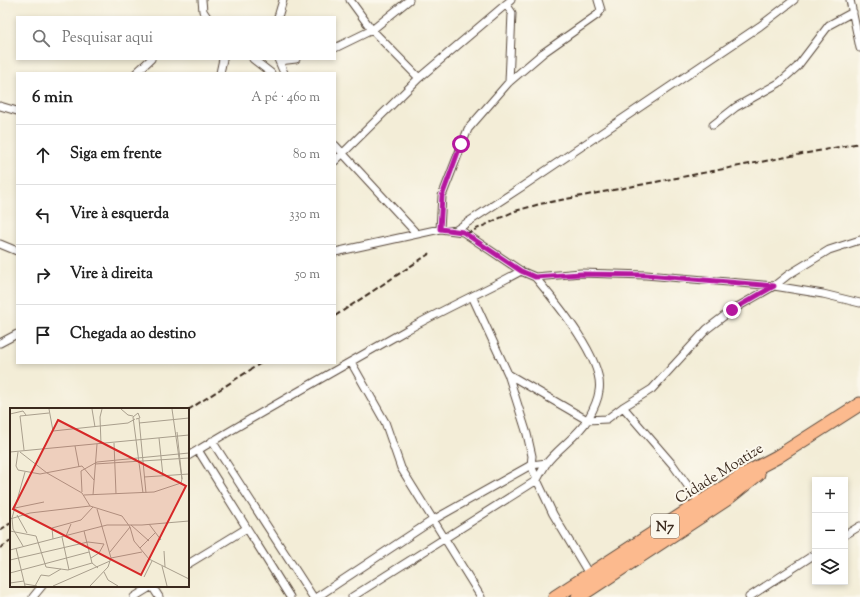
<!DOCTYPE html>
<html lang="pt">
<head>
<meta charset="utf-8">
<style>
  body { margin:0; font-family:"Sorts Mill Goudy",serif; background:#f2f2f2; color:#222 }
  .controls { position:absolute; right:12px; bottom:12px; display:grid; overflow:hidden; border-radius:0px; box-shadow:0 2px 6px #0003 }
  .controls button { width:36px; height:36px; display:grid; place-items:center; padding:0; border:0; border-bottom:1px solid #e0e0e0; background:#fff; color:#222; font:20px sans-serif }
  .stop { position:absolute; width:12px; height:12px; margin:-9px; border:3px solid #b5179e; border-radius:50%; background:#fff }
  .stop.end { background:#b5179e; border-color:#fff; box-shadow:0 1px 4px #0008 }
  .list { margin:0; padding:0; list-style:none }
  h2 { display:flex; justify-content:space-between; align-items:center; height:52px; margin:0; padding:0 16px; font-size:17px }
  h2 small { font-size:13px; font-weight:400; color:#767676 }
  .list li { display:grid; grid-template-columns:26px 1fr auto; gap:12px; align-items:center; box-sizing:border-box; height:60px; padding:0 16px; border-top:1px solid #e0e0e0 }
  .list b { display:block; font-size:15px; white-space:nowrap }
  .list em { font-size:13px; font-style:normal; color:#767676 }
  .icon { flex:none; width:22px; height:22px; fill:none; stroke:currentColor; stroke-width:2; stroke-linecap:round; stroke-linejoin:round }
  .map { position:relative; flex:none; width:860px; height:597px; overflow:hidden }
  .search { position:absolute; background:#fff; box-shadow:0 2px 6px #0003; left:16px; top:16px; width:320px; height:44px; display:flex; align-items:center; gap:10px; box-sizing:border-box; padding:0 14px; border-radius:0px; color:#767676; font-size:15px }
  .panel { position:absolute; background:#fff; box-shadow:0 2px 6px #0003; left:16px; top:72px; width:320px; height:292px; border-radius:0px }
  .map>svg:first-child { display:block }
  .lines { fill:none; stroke-linecap:round; stroke-linejoin:round }
  .street-casing { stroke:#57473a; stroke-width:9 }
  .highway-casing { stroke:#57473a; stroke-width:15 }
  .street { stroke:#fff; stroke-width:7 }
  .highway { stroke:#fcba8e; stroke-width:13 }
  .rail { stroke:#3b2a1e; stroke-width:2; stroke-dasharray:6 3; stroke-linecap:butt }
  .route { stroke:#b5179e; stroke-width:5 }
  .labels { text-anchor:middle; stroke-width:4; stroke-linejoin:round; paint-order:stroke }
  .shield { fill:#fbf7ec; stroke:#75685c; stroke-width:1 }
  .shield-label { font-size:14px; font-weight:bold; fill:#3b2a1e }
  .street-label { font-size:15px; fill:#3b2a1e; stroke:#fbf7ec }
  .inset-road { fill:none; stroke:#a99f8d; stroke-width:1 }
  .view { fill:#d62828; fill-opacity:0.15; stroke:#d62828; stroke-width:2 }
  .inset-edge { fill:none; stroke:#3b2a1e; stroke-width:2 }
</style>
</head>
<body>
<div class="map">
<svg width="860" height="597" viewBox="0 0 860 597">
  <rect width="100%" height="100%" fill="#fbf7ec"/>
  <filter id="ink" filterUnits="userSpaceOnUse"><feTurbulence type="fractalNoise" baseFrequency=".025" numOctaves="2"/><feDisplacementMap in="SourceGraphic" scale="8" xChannelSelector="R" yChannelSelector="G"/><feConvolveMatrix kernelMatrix="1 2 1 2 8 2 1 2 1" color-interpolation-filters="sRGB"/></filter>
  <filter id="wash" filterUnits="userSpaceOnUse"><feTurbulence type="fractalNoise" baseFrequency=".012" numOctaves="4" result="noise"/><feDisplacementMap in="SourceGraphic" scale="16" xChannelSelector="R" yChannelSelector="G"/><feGaussianBlur stdDeviation="0.9" result="paint"/><feColorMatrix in="noise" values="0 0 0 0 0 0 0 0 0 0 0 0 0 0 0 0 0 1.4 0 .05"/><feComposite in="paint" operator="in"/></filter>
  <g filter="url(#wash)">
    <rect width="100%" height="100%" fill="#f3edd7"/>
  </g>
  <g filter="url(#ink)">
    <g class="lines">
      <g class="street-casing">
        <path id="street" d="M202,0L203,11L207,17
          M350,0L372,30L419,78
          M850,0L860,48
          M506,4L512,13L509,82
          M278,17L283,0
          M335,48L372,30L409,0
          M253,59L271,73
          M278,59L284,73
          M279,61L296,59
          M136,73L151,59
          M220,73L223,59
          M0,106L17,111
          M713,125L736,107L779,83L797,67L829,25L853,12
          M335,145L417,234
          M335,161L419,78L511,0
          M440,229L442,196L468,129L509,82L543,53L597,15L601,10L598,0
          M456,230L523,186L760,26L794,0
          M0,244L17,251
          M335,252L440,229L463,232L521,271L535,277L581,273L646,275L774,286L823,294L860,303
          M472,296L508,374L527,434L532,456L531,465L537,480L553,514L589,574
          M0,343L17,334
          M351,362L385,422L401,468L481,597
          M508,374L587,420L607,419L623,407L652,389L707,329L732,310L774,286L788,275L829,250L860,240
          M623,407L673,465L700,503
          M212,441L313,597
          M198,450L290,597
          M188,456C260,413 332,372 405,331C443,309 483,292 521,271
          M845,535L860,526
          M188,564L247,528
          M152,586L159,597
          M33,597L42,586
          M134,597L152,586
          M317,597L433,520L531,465L547,463
          M352,597L537,480C540,474 543,469 546,464C557,449 578,436 588,419C592,412 598,400 599,391C605,360 554,300 535,277
          M749,597L815,554"/>
      </g>
      <g class="highway-casing">
        <path id="highway" d="M555,597L743,475L777,457L860,404
          M578,597L727,499L758,474"/>
      </g>
      <use href="#street" class="street"/>
      <use href="#highway" class="highway"/>
      <path class="rail" d="M466,234L515,211L540,204L860,143
        M335,316L432,252
        M188,410L261,363
        M0,530L11,523
        M0,548L11,541"/>
    </g>
  </g>
  <g class="lines" filter="url(#ink)">
    <path class="route" d="M461,144L442,196L440,229L463,232L521,271L535,277L581,274L646,275L774,286L732,310"/>
  </g>
  <g class="labels">
    <rect class="shield" x="651" y="514" width="28" height="24" rx="3"/>
    <g class="shield-label">
      <text x="665" y="531">N7</text>
    </g>
    <g class="street-label">
      <text transform="translate(719 473) rotate(-32)" y="5">Cidade Moatize</text>
    </g>
  </g>
  <g transform="translate(10 408)">
    <rect width="179" height="179" fill="#f3edd7"/>
    <path class="inset-road" d="M39,1L43,23L118,15L125,11M82,1L85,19M111,1L118,7L123,8M162,1L172,71L167,24M0,6L13,3L16,7M126,11L130,10L128,5L123,9L133,85M129,11L136,85M129,15L179,10M149,30L153,68M104,35L106,86M91,36L90,9L92,1M65,38L69,59M14,42L10,8L39,5M0,44L179,27M8,44L6,58L8,62L30,66L72,58L84,72M10,44L37,65L72,85L80,98L112,108L120,119L124,133L139,151L179,171M85,56L179,50M134,69L179,66M72,84L71,63L87,54L179,45M74,87L144,84L171,75L172,71M83,87L87,36M5,100L34,94M7,107L17,125M0,111L20,105L80,98M139,116L151,132M121,117L139,133M0,123L26,128L36,159L58,162L82,155M74,123L82,155L88,160M56,128L61,116M52,129L59,162M43,131L42,120L71,112L83,99M13,138L3,121L2,110L15,64M6,140L15,178M130,140L145,125M0,142L97,117H132L179,113M154,143L155,159M100,144L120,119M81,150L89,145L94,136M101,150L132,144M0,152L78,134L94,136M152,158L157,178M94,164L98,172L108,178M0,165L79,144M134,169L142,153M0,175L14,173M15,176L27,178M25,178L31,167L39,168L51,161M43,178L100,153M80,178L98,159L101,150L87,101"/>
    <path class="view" d="M48,12L176,78L131,167L3,101Z"/>
    <rect width="179" height="179" class="inset-edge"/>
  </g>
</svg>
<div class="controls">
<button>+</button>
<button>−</button>
<button><svg class="icon" aria-label="layers" viewBox="0 0 24 24"><path d="M12 4l9 5-9 5-9-5zM3 14l9 5 9-5"/></svg></button>
</div>
<div class="stop" style="left:461px;top:144px"></div>
<div class="stop end" style="left:732px;top:310px"></div>
<div class="search"><svg class="icon" aria-label="search" viewBox="0 0 24 24"><circle cx="10" cy="10" r="6"/><path d="M15 15l6 6"/></svg>Pesquisar aqui</div>
<section class="panel">
<h2>6 min<small>A pé · 460 m</small></h2>
<ul class="list">
<li><svg class="icon" aria-label="ahead" viewBox="0 0 24 24"><path d="M12 20V5M6 11l6-6 6 6"/></svg><div><b>Siga em frente</b></div><em>80 m</em></li>
<li><svg class="icon" aria-label="left" viewBox="0 0 24 24"><path d="M17 20v-9H6M10 6l-5 5 5 5"/></svg><div><b>Vire à esquerda</b></div><em>330 m</em></li>
<li><svg class="icon" aria-label="right" viewBox="0 0 24 24"><path d="M7 20v-9h11M14 6l5 5-5 5"/></svg><div><b>Vire à direita</b></div><em>50 m</em></li>
<li><svg class="icon" aria-label="arrive" viewBox="0 0 24 24"><path d="M6 21V4h12l-3 4 3 4H6"/></svg><div><b>Chegada ao destino</b></div></li>
</ul>
</section>
</div>
</body>
</html>
